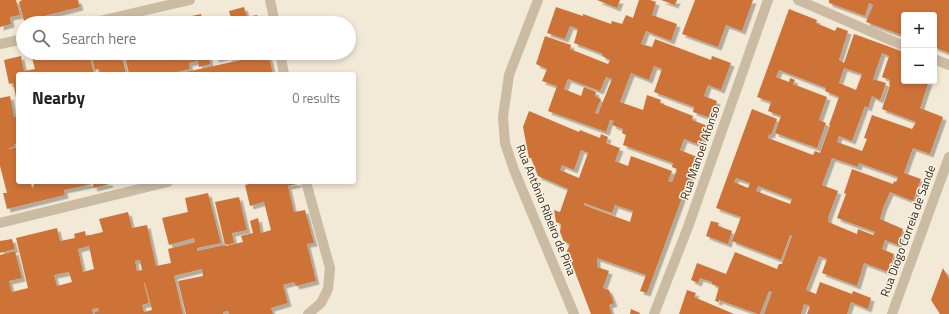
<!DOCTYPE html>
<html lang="en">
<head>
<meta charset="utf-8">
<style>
  body { margin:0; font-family:"Titillium Web",sans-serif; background:#f6f6f6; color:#222 }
  .controls { position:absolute; right:12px; top:12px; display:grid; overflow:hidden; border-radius:4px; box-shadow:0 2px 6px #0003 }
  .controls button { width:36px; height:36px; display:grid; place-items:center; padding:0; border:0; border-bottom:1px solid #e0e0e0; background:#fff; color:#222; font:20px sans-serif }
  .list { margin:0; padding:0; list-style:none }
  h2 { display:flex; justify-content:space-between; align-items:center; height:52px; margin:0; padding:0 16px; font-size:17px }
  h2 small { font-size:13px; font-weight:400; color:#767676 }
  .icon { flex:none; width:22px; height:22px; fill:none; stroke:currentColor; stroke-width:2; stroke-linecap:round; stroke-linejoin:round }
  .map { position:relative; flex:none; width:949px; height:314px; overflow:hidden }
  .search { position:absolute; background:#fff; box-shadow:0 2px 6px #0003; left:16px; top:16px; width:340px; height:44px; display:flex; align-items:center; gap:10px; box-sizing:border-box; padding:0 14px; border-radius:22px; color:#767676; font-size:15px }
  .panel { position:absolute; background:#fff; box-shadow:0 2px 6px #0003; left:16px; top:72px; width:340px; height:112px; border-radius:4px }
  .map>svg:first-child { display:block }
  .building { fill:#ce7339; fill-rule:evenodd; filter:url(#shadow) }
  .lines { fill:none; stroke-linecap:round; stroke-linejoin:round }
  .minor { stroke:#cbbba2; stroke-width:10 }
  .labels { text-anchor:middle; stroke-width:3; stroke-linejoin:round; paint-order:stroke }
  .street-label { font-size:12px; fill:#352c25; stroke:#faf3e3 }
</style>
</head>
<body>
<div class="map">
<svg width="949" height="314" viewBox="0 0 949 314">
  <defs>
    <filter id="shadow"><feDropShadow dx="3.5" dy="3.5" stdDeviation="0" flood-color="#0004"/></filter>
  </defs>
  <rect width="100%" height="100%" fill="#f2e9d7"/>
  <path class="building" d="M0,0H16L20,15L10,17L11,24L0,27Z
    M22,0H78L80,7L24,21L19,2Z
    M597,0H620L617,8Z
    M639,0H650L656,2L652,15L677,24L671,41L646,31L641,44L652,47L655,39L711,60L712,56L731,63L721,90L708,85L704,96L717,101L711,118L693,112L694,107L654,92L662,69L654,66L649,80L631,73L620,102L643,110L647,95L661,100L660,103L693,116L692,120L708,126L700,145L684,139L680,150L697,157L647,293L640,291L646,275L597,258V267L609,271L603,288L609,290L614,303L609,305L612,314H591L567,251L570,244L564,242L560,232L561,224L556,222L554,210L560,212L568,189L538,176L531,158H529L523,127L529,111L579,132L580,130L600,138L601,134L608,137L606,143L620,148L615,161L628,166L631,156L672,171L668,181L672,182L677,169L672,167L673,163L623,145L626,135L622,133L623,129L612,125L614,121L610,120L606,132L548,111L557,86L542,81L547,69L536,64L545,36L571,45L570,49L608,64L610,60L602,56L603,54L574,43L578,29L570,26L565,39L547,33L556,7L583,16V14L611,24L612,21L622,24L626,15L633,18ZM606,77L612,79L598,114L595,113L601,99L595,96L596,92L584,87L581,96L564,89L568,79L600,91ZM581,150L588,153L579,178L560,170L562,165L574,170ZM584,203L612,213L615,205L633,211L630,222L584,205Z
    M661,0H677L675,5Z
    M695,0H753L742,31L726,25L718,47L682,34Z
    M829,0H949V53L934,47V15H904V36L866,22L873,5L869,3L865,16L829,3Z
    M244,7L247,17L257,15L259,23H229L232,22L229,11Z
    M789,9L817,20L816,23L835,31L837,27L848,31L839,60L844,63L854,34L904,52V81H929L920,108L943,117L930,154L913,148L910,156L904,173L921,179L913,201L890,192L883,208L880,219L903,229L898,245L885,240L882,249L894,254L888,272L864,263L857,286L822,273L827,259L819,256L806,290L816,294L820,282L852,294L853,291L871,298L868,309L851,302L847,314H807L810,306L804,304L801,314H764L772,292L769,291L760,314H758L719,300V302L715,301L719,287L712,284V282L700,278L698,283L691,280L697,263L726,274L735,252L777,269L779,264H782L792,236L790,235L781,260L732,241L741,217L716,208L752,109L777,119L771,135L769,134L768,138L813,155L815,151L820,153L830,125H829L839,97L825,91L826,88L779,70L776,77L789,82L790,78L795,80L793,84L827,97L819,120L826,123L817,148L775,133L781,116L768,111L771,102L757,97ZM882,53L889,56L882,77L890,80L889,84L890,85L882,109L916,122L912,129L872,115L864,138L867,139L862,151L837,142L839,136L852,141L865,106L868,108L872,96L880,100L886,83L873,79ZM844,68L862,74L856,90L839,83ZM832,158L858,167L859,163L898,177L896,182L894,181L893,184L852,169L844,193L846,194L837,218L875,232L873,235L858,229L857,234L828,222L829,219L828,218L838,191L822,185ZM736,178L750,183L748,188L734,182ZM758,186L792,199L790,204L756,191Z
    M201,14L203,23H164V22Z
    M35,53H89L94,74H18L17,102L13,83L9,84L4,60L21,56L24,71L35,69L31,54Z
    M91,53H121L126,74H100L99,69L95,70Z
    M124,53H208L210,64L199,67L198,61L189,63L190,69L168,74H129Z
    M214,53H268L273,74H260V73L254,74H186V72L241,60L240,56L228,58V56L216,59Z
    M10,96L14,117L17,116L18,121V144H14V147L9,148V149L18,147V182H31L32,188L34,187L33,182H109L110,184L94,188L93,184L64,190L65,195L7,209L3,193H7L0,166V98Z
    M256,182H298V184L288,186L294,212L305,210L314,243L307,244L316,281L296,286L294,282L283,285L288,303L271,308L273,314H229L228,311L223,312V314H186L178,281L203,276L202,269L174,276L183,314H95L94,312L99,311L98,308L92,309L93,314H0V255L15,251L22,278L9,281L12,292L28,288L16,238L57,228L60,241L75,238L74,234L85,231L86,236L103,232L99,219L128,212L132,228L147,225L156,266L171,263L168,249L195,242L194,238L169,245L162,218L188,212L185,198L208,193L221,243L197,248V251L225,245L226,246L243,242L241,236L253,233L250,221L258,218L261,233L271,230L264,202L250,206L245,185ZM89,246L94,269L83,272L78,249ZM140,260L142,270L137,271L135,261ZM69,272L72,282L57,286L54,275ZM144,283H145L152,310L144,312L142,305L149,303Z
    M239,197L247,230L232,233L234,243L225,245L215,202Z
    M711,221L719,223L718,226L732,231L728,244L706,236Z
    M12,239L15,249L0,253V241Z
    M943,268L949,279V314H940L931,300Z
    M687,290L696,293L694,297L734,314H679Z
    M631,309L640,313V314H630Z"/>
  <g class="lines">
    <path class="minor" d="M270,0L275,23
      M538,0L509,75L503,117L505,143L514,170L574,314
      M798,0L904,46
      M91,23L190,0
      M0,44L23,39
      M280,53L284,74
      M934,59L949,65
      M306,182L330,268L328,289L321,303L308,314
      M0,223L168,182
      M654,314L688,227L768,0
      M892,314L949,157"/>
  </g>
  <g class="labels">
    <g class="street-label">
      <text transform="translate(700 153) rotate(-71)" y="4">Rua Manoel Afonso</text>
      <text transform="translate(546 210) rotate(68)" y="4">Rua Antônio Ribeiro de Pina</text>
      <text transform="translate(908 231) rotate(-70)" y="4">Rua Diogo Correia de Sande</text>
    </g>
  </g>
</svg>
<div class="controls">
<button>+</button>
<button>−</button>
</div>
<div class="search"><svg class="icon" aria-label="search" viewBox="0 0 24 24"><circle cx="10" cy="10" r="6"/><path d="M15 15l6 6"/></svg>Search here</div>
<section class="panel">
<h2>Nearby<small>0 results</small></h2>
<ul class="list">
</ul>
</section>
</div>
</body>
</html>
